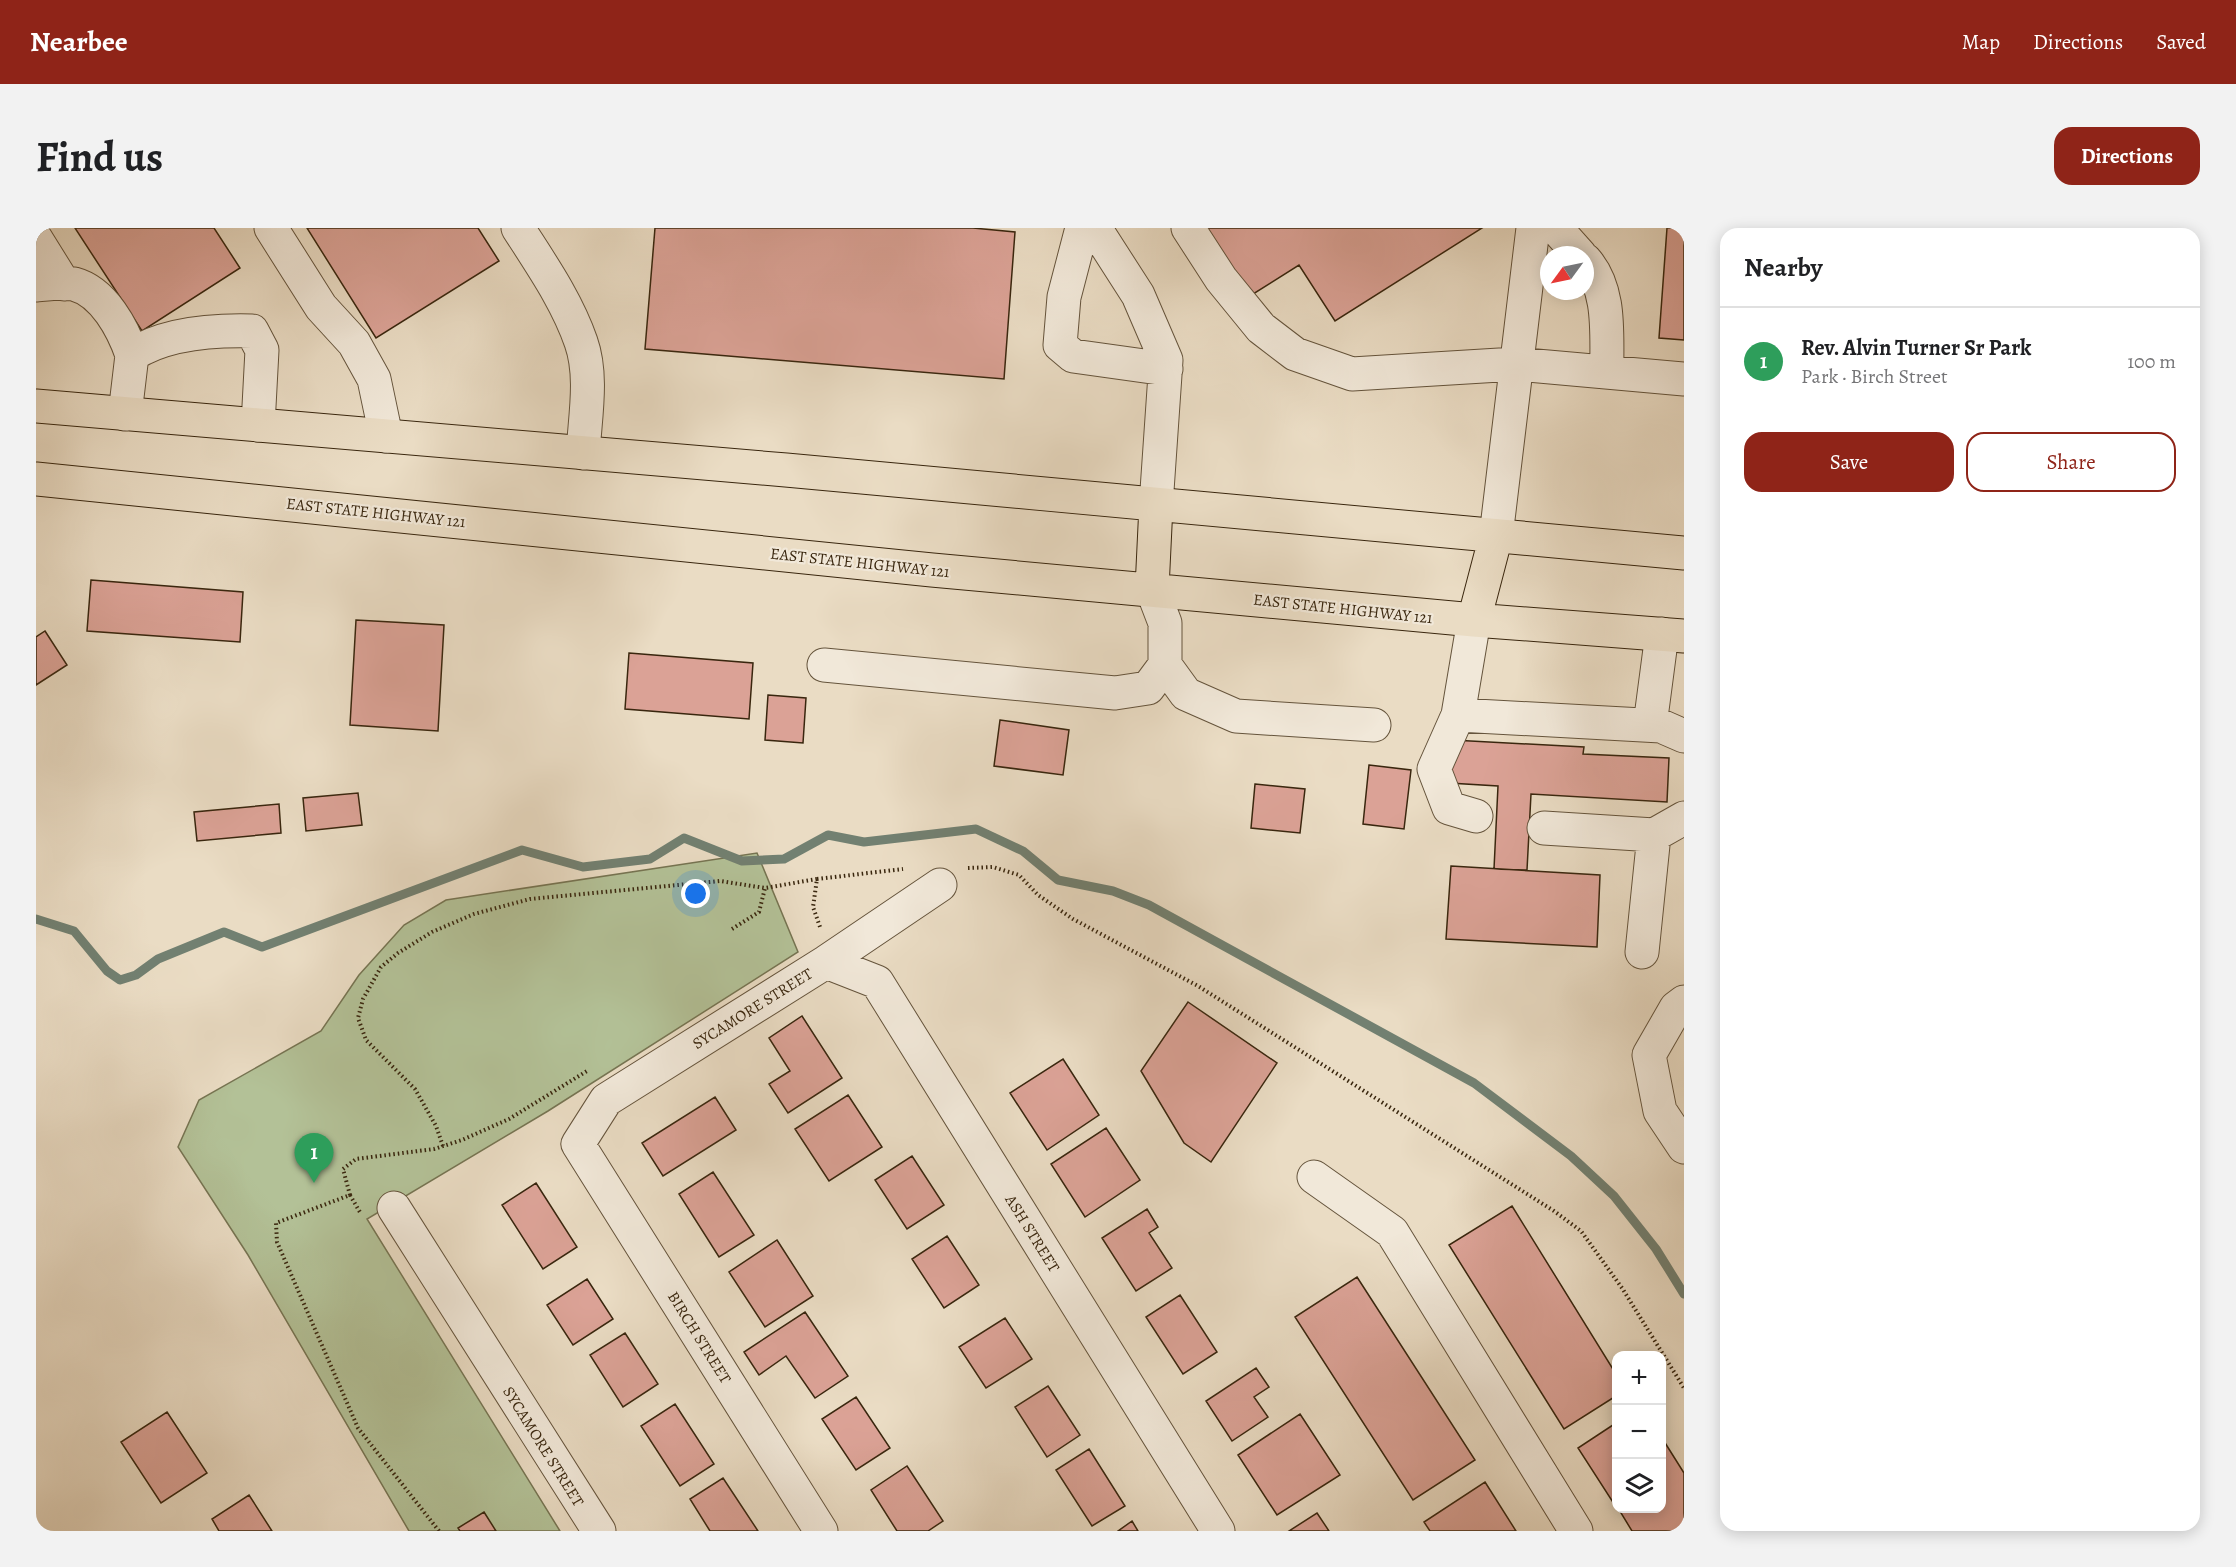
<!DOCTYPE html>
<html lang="en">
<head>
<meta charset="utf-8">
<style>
  body { margin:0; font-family:Alegreya,serif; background:#f2f2f2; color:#202124 }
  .controls { position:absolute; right:18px; bottom:18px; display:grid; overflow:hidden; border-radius:12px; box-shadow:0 3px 15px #0003 }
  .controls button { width:54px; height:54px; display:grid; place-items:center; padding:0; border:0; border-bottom:2px solid #e0e0e0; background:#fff; color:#202124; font:30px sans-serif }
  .compass { position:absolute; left:1504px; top:18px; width:54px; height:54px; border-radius:50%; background:#fff; box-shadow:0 3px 15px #0003; rotate:237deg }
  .you { position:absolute; left:660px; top:666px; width:21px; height:21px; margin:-15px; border:4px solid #fff; border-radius:50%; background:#1a73e8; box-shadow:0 0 0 9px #1a73e833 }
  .badge { display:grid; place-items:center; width:39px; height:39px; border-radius:50%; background:#8f2418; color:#fff; font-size:20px; font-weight:700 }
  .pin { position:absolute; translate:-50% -50px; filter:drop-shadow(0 2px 3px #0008) }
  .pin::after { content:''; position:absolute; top:32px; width:21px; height:18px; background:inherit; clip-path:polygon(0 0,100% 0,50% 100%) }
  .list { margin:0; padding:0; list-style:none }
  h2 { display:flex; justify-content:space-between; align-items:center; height:78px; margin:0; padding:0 24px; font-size:26px }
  h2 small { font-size:20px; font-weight:400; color:#757577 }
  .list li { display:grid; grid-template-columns:39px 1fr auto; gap:18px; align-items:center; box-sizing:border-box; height:108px; padding:0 24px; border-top:2px solid #e0e0e0 }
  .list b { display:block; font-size:22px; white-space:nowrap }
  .list p { margin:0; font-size:20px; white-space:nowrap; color:#757577 }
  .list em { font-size:20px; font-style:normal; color:#757577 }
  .actions { display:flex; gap:12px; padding:18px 24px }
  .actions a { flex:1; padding:14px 0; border:2px solid #8f2418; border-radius:18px; text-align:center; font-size:21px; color:#8f2418 }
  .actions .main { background:#8f2418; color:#fff }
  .icon { flex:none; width:33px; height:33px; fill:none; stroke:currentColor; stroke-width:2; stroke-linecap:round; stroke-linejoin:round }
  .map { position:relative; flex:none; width:1648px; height:1303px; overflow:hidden; border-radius:18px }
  header { display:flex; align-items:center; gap:36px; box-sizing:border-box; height:84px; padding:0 30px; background:#8f2418; color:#fff }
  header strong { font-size:28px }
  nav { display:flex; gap:33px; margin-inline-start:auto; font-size:21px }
  .intro { display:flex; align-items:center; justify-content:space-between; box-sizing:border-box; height:144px; padding:0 36px }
  h1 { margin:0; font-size:42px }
  .button { padding:15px 27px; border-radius:18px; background:#8f2418; color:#fff; font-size:21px; font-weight:700 }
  main { display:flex; gap:36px; padding:0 36px }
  aside { flex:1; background:#fff; border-radius:18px; box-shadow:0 3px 15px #0003 }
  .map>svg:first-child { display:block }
  .green { fill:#b3c197; stroke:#767452; stroke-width:1.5 }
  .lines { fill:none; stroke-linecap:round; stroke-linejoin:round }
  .stream { stroke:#728071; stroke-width:9 }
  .building { fill:#dba296; stroke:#39260e; stroke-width:1.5 }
  .minor-casing { stroke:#65543c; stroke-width:35 }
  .major-casing { stroke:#39260e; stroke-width:35 }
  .path { stroke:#39260e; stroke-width:4; stroke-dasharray:1.5 3; stroke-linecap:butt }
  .minor { stroke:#f1e8d9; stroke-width:33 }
  .major { stroke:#eadcc4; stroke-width:33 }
  .labels { text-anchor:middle; stroke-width:4.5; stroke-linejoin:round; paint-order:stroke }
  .street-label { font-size:16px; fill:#39260e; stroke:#f1e8d9 }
</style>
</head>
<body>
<header>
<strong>Nearbee</strong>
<nav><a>Map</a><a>Directions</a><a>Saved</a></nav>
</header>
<div class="intro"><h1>Find us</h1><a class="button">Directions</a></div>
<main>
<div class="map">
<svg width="1648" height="1303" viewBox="0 0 1648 1303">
  <rect width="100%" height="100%" fill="#eadcc4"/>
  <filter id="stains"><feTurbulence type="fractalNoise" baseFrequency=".00333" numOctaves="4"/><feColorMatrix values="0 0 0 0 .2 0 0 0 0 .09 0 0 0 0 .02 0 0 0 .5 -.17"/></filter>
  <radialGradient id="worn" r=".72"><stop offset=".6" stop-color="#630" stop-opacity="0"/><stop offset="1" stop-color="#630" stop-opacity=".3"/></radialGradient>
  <path class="green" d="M721,625L762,724L512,883L331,991L524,1303H373L212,1027L142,919L163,872L285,803L323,747L368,697L410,672Z"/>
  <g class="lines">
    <path class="stream" d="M0,691L38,703L71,743L84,752L100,747L122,731L188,704L226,719L486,622L547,639L614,631L648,610L706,633L748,631L792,607L828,614L940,601L987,623L1022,652L1077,663L1113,677L1438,855L1535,928L1578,968L1620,1021L1648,1066"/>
  </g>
  <path class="building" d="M39,0H178L204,40L106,103Z
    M271,0H442L463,33L340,110Z
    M619,0H937L979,4L968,151L609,121Z
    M1171,0H1446L1299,93L1263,37L1214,68Z
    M1631,0H1648V112L1623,110Z
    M55,352L207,364L204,414L51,403Z
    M320,392L408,397L402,503L314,497Z
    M9,403L31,437L0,457V409Z
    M593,425L717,435L713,491L589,481Z
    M732,467L770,470L767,515L729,512Z
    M964,492L1033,502L1027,547L958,538Z
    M1416,512L1548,519L1547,526L1633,530L1631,574L1495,566L1491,642L1458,641L1462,558L1413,555Z
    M1333,537L1375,542L1368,601L1327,596Z
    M1219,556L1269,561L1264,605L1215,600Z
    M322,565L326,597L270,603L267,570Z
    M243,576L245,605L161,613L158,584Z
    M1415,638L1564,647L1561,719L1410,711Z
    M1152,774L1241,835L1175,934L1148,915L1105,843Z
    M766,788L806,850L752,885L733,856L754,843L733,810Z
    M1027,831L1063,887L1011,922L974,865Z
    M812,867L846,919L793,953L759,901Z
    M679,869L700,902L627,948L606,915Z
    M1070,900L1104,952L1049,989L1015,936Z
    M876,928L908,977L871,1001L839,952Z
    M677,944L718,1007L683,1029L643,966Z
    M500,955L541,1019L507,1041L466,977Z
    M1476,978L1580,1146V1168L1528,1201L1413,1017Z
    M1111,981L1122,999L1113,1005L1136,1040L1100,1063L1066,1010Z
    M911,1008L943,1057L908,1080L876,1031Z
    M741,1012L777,1068L729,1099L693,1044Z
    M1321,1049L1439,1232L1377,1272L1259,1089Z
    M551,1051L577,1091L537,1117L511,1077Z
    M1144,1067L1181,1124L1147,1146L1110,1089Z
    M769,1084L812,1148L779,1170L750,1128L723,1147L708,1124Z
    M969,1090L996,1131L950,1160L923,1119Z
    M589,1105L622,1156L587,1179L554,1127Z
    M1220,1140L1233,1159L1218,1169L1232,1189L1196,1213L1170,1173Z
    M1012,1158L1044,1207L1011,1229L979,1179Z
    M820,1169L854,1220L820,1242L786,1191Z
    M639,1176L678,1236L644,1258L605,1198Z
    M131,1184L171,1245L125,1275L85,1214Z
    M1264,1186L1304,1247L1241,1287L1202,1227Z
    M1580,1195V1279L1542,1220Z
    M1626,1210L1648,1245V1303H1596L1582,1280H1626Z
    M1053,1221L1089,1278L1056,1298L1020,1242Z
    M871,1238L907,1293L892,1303H861L835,1262Z
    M687,1250L722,1303H674L654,1271Z
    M1449,1254L1480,1303H1394L1388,1294Z
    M213,1267L236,1303H183L176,1291Z
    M448,1284L460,1303H424L422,1300Z
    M1281,1285L1293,1303H1253Z
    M1096,1293L1102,1303H1082Z"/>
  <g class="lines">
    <g class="minor-casing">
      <path id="minor" d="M235,0L285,79L318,115L338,151L350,208
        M482,0C505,36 531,73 545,114C557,148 549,189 547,225
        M1046,0L1028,69L1024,117L1037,128L1130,141
        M1059,0L1102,67L1130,132L1120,277
        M1152,0L1185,51L1225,100L1259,126L1316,146L1480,136L1648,151
        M1520,0L1544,27
        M0,11L28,56
        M1549,32C1576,62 1570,108 1571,144
        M0,57C11,56 27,54 38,56C68,64 87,101 96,127
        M89,186L96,127C129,105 177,102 216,103L226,122L222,197
        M1460,308L1497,0
        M1438,392L1422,487L1398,541L1413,580L1440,588
        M788,437L1079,465L1112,460L1129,437V395L1116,361
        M1129,437L1150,466L1200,488L1338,497
        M1422,487L1625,498L1648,508
        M1614,497L1626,406
        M1508,600L1618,607L1648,590
        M1606,724L1618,607
        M790,734L841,754L1182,1303
        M1648,774L1640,780L1613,827L1624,883L1648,919
        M1278,949L1356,1004L1540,1303
        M358,980L563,1303
        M785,1303L542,916L570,872L790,734L904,657"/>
    </g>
    <g class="major-casing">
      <path id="major" d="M0,178L750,242L1648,325
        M0,251L896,342L1438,392L1648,408
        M1116,361L1120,277
        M1438,392L1460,308"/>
    </g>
    <path class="path" d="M932,640L957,639L983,647L1002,667L1037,691L1162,758L1518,983L1545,1003L1586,1060L1648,1160
      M781,651L867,641
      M696,701L723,684L729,660
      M407,918L400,898L379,861L330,812L322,790L327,771L345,739L362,725L396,704L438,686L494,671L684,653L729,660L781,651L777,679L784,699
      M314,967L325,986
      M403,1303L322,1200L241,1014L240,995L314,967L307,941L320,931L398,921L426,912L473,891L551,843"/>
    <use href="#minor" class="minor"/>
    <use href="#major" class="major"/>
  </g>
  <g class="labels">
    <g class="street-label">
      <text transform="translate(340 284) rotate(6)" y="6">EAST STATE HIGHWAY 121</text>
      <text transform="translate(824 334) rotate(6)" y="6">EAST STATE HIGHWAY 121</text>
      <text transform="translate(1307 380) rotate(6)" y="6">EAST STATE HIGHWAY 121</text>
      <text transform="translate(716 780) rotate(-32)" y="6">SYCAMORE STREET</text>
      <text transform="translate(997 1005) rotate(58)" y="6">ASH STREET</text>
      <text transform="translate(664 1109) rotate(58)" y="6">BIRCH STREET</text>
      <text transform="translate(508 1218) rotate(58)" y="6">SYCAMORE STREET</text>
    </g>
  </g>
  <rect width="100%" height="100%" filter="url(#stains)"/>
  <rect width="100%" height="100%" fill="url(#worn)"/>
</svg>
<div class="controls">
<button>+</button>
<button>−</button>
<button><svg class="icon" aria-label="layers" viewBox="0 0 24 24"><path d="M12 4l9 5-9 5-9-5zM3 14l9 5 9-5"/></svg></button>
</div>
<svg class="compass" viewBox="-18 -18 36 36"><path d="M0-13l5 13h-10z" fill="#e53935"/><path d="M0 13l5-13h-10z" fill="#757577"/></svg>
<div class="you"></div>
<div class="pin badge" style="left:278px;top:955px;background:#2e9e5b">1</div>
</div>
<aside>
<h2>Nearby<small></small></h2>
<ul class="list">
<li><span class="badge" style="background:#2e9e5b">1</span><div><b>Rev. Alvin Turner Sr Park</b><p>Park · Birch Street</p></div><em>100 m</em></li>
</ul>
<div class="actions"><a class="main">Save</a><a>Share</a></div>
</aside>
</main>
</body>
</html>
